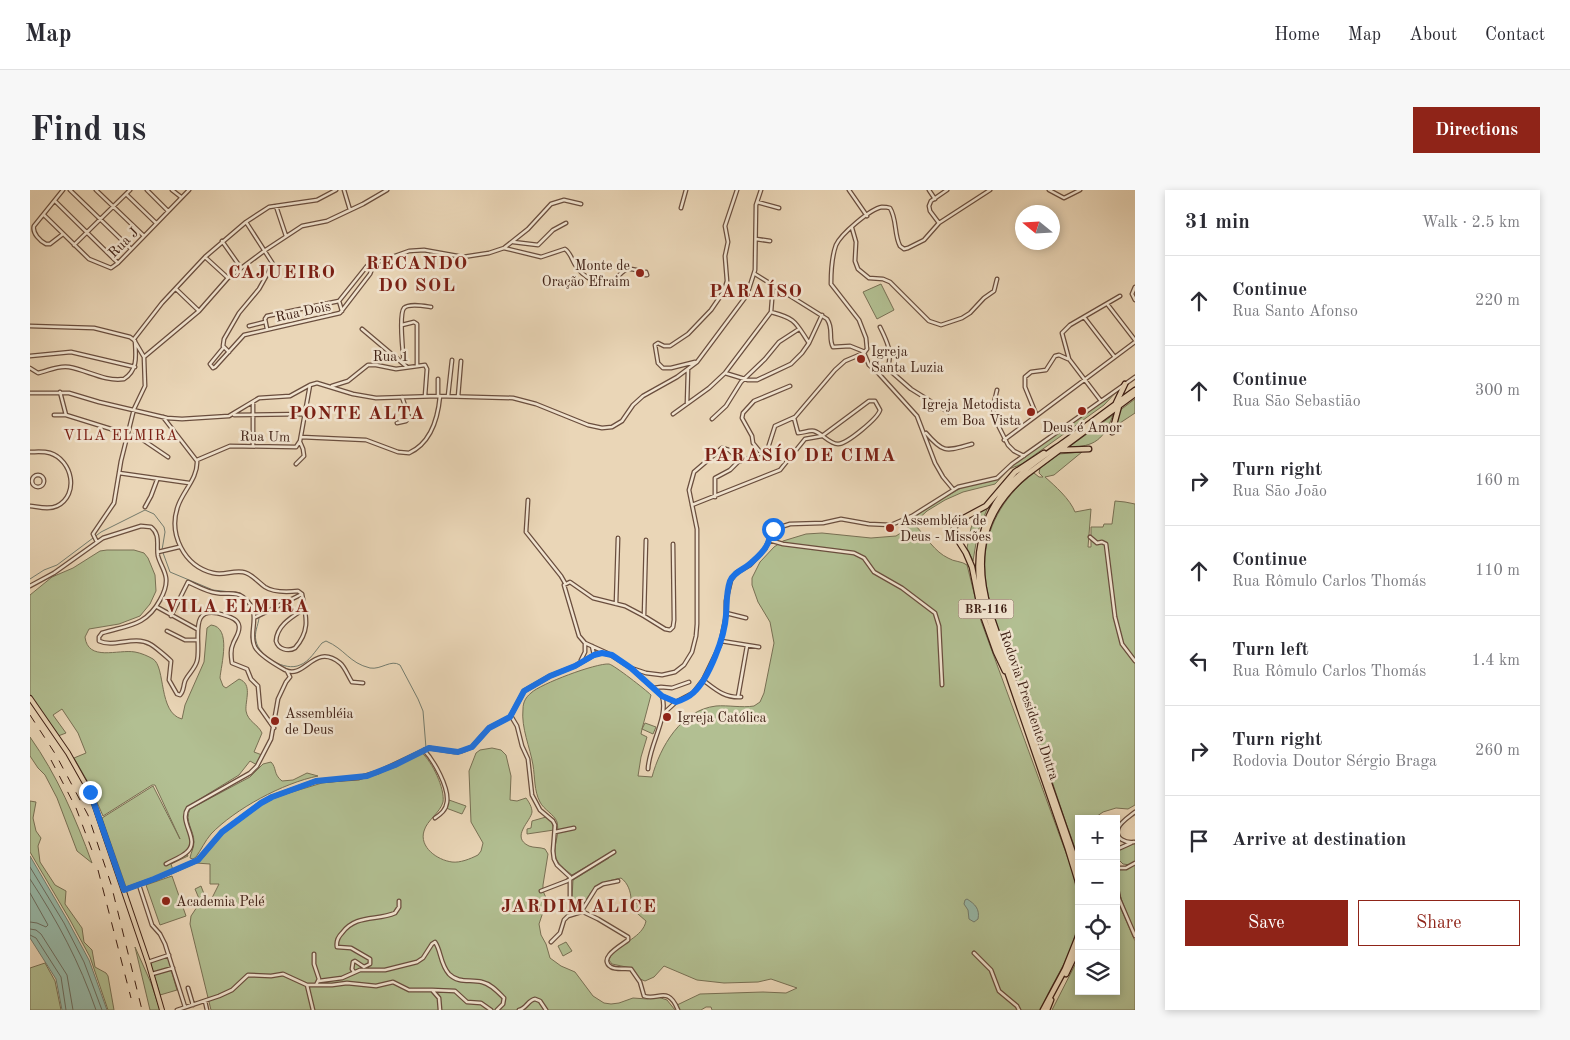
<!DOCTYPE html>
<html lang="en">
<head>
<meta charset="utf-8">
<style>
  body { margin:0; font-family:"Old Standard TT",serif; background:#f7f7f7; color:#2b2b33 }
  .controls { position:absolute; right:15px; bottom:15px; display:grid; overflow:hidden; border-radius:0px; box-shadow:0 2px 8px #0003 }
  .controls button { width:45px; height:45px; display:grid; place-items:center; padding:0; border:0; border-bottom:1px solid #e1e1e2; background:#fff; color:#2b2b33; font:25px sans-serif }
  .compass { position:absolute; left:985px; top:15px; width:45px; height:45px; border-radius:50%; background:#fff; box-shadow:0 2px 8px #0003; rotate:288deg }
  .stop { position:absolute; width:15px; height:15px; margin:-11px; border:4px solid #1a73e8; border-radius:50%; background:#fff }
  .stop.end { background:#1a73e8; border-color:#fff; box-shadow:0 1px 5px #0008 }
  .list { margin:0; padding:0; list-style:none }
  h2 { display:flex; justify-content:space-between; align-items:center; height:65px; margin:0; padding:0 20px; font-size:21px }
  h2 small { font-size:16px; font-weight:400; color:#7c7c81 }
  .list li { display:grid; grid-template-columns:32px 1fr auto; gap:15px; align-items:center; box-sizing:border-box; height:90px; padding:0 20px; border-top:1px solid #e1e1e2 }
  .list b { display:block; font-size:19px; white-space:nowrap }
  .list p { margin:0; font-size:16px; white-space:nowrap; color:#7c7c81 }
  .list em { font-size:16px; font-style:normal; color:#7c7c81 }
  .actions { display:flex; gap:10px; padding:15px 20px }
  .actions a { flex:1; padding:11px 0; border:1px solid #8f2418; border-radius:0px; text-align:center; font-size:18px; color:#8f2418 }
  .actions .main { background:#8f2418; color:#fff }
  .icon { flex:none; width:28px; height:28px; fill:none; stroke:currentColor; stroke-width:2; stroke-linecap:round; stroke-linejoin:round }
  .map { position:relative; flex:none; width:1105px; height:820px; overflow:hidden; border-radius:0px }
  header { display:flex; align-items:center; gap:30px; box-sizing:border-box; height:70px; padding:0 25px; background:#fff; border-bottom:1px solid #e1e1e2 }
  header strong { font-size:24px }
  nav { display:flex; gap:28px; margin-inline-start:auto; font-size:18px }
  .intro { display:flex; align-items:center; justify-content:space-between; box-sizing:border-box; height:120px; padding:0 30px }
  h1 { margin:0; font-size:35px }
  .button { padding:12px 22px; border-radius:0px; background:#8f2418; color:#fff; font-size:18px; font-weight:700 }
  main { display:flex; gap:30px; padding:0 30px }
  aside { flex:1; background:#fff; border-radius:0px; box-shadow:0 2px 8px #0003 }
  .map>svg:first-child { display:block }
  .green { fill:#b2bf92; stroke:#787054 }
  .water { fill:#98baaa; stroke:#747c6e }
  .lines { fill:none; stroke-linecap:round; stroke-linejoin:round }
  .shore { stroke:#6c6d60; stroke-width:1 }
  .stream { stroke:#747c6e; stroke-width:1 }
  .minor-casing { stroke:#6a4e3e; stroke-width:5 }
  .major-casing { stroke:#3f2015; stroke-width:6 }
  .highway-casing { stroke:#3f2015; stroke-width:7 }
  .minor { stroke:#f1e4d0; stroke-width:2.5 }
  .major { stroke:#ead6b7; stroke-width:4 }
  .highway { stroke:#ead6b7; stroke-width:4.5 }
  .rail { stroke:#3f2015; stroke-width:1; stroke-dasharray:9 9; stroke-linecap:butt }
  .route { stroke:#1a73e8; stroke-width:6 }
  .poi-dot { fill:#8f2418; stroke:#f1e4d0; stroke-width:2 }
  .labels { text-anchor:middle; stroke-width:5; stroke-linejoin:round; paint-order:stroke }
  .shield { fill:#f1e4d0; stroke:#745b4d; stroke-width:1 }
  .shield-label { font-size:12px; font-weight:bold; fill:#3f2015 }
  .street-label { font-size:14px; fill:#3f2015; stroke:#f1e4d0 }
  .poi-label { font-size:14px; fill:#3f2015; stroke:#f1e4d0; text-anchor:start }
  .neighbourhood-label { font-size:15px; letter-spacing:1px; fill:#7a1f14; stroke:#f1e4d0 }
  .district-label { font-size:19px; font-weight:bold; letter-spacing:1px; fill:#7a1f14; stroke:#f1e4d0 }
</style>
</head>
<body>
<header>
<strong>Map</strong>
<nav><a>Home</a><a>Map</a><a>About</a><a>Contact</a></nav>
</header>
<div class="intro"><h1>Find us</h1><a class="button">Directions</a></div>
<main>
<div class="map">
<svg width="1105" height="820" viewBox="0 0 1105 820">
  <rect width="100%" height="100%" fill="#ead6b7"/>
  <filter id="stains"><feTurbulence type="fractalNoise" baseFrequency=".004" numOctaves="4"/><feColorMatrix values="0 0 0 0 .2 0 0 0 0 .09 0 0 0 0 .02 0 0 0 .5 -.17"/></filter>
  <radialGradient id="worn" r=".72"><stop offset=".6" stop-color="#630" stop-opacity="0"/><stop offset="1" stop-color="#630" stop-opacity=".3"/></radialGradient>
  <path class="green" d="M851,94L864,120L847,129L833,102Z
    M1089,199L1074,215L992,274L979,279L965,294L933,302L915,310L897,321L886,331V336C896,347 905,362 918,368C924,372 932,371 937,375L951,431L1043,682C1048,707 1051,733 1041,758C1033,779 1019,798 1011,820H682L681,817H676L671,820H649L647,815L670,804L733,802L756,803L767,798L741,789L728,792L694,793L667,790L634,776L624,787L615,791L610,789L601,778L582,774L579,770L581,765C591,753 613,747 616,731L601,718V711L611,715L601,710C601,702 598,693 591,688C564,694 564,696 551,719L544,715L542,708L543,690L579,668L576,665L542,685C526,672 522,669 527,647C528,642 528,637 527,632C524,624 514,620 510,612C504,601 505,587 503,575C500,557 491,538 493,519C493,512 496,507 501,503C510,494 566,473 579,474C584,475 616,500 621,505L612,539L615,533L626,537L623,544L612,539L611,544L617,547L611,567L608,586L622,587C630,557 651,520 686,516C698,515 712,518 724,516L730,512L734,503L744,453L740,432L728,412L722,395V388L730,372L744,357L753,351L776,344L792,343L841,348L866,346L877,339L884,327L905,313L931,298L968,288L985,273L996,266Z
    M1105,209V223L1087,235L1089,221Z
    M1083,225C1074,249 1065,257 1039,257Z
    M1052,262L1024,285L1015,287C1025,296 1040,309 1045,322L1061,319L1058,357H1061V337H1073L1074,334H1082L1085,311L1095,312L1105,314V615L1098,619L1086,618L1073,622L1063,629H1049V669C1032,624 1018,578 1003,533C987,486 950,413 955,366C958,332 977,303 1004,283L1009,287H1013L1009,283L1010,278L1029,264Z
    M958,317L948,341L943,371L937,358L941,338L947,324Z
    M77,360H104L114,363L118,368L125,385L126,401L120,414L110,426L89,434L59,439L55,447C58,472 88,459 105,462C111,463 118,466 123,469C136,477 128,523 152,529L155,515L174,472L177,438L181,435C202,437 191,475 190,488L193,496L196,498L209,489C223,494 215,510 216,521C218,532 228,534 232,543L224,562L232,565L227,575L220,571L209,585L160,615C143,631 170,647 156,661L158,666L141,674L143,680L96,697L72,628L123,596L150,649L125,595H122L73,626L59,594L44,568L56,563L48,543L32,519L23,525L36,543L28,546L0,505V405L22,387L43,378L70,361Z
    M0,547C27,585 46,629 62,673L47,661L27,608L15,585L8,578L0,566Z
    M462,558L471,560L476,565L481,586L480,610L487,611L496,608C499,612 502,617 502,622C501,631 480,647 499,656C504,658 510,657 515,659L518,664L513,695V701L517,710L509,734L511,745L516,754L520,768L531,776L545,782L563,806L574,813L581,814L589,813L603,808L617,809L628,807L637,810L645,820H181L160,734L161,726L167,717L180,712L189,694H180V674L166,673L173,668L189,646L239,609L292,593L335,588L366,577L392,563C402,572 415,598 413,612C410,623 397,630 394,641C389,657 407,670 422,672C430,673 440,669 448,665L451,661L453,653L441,632L439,581L446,563L450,560Z
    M241,572C247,578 243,584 252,591L263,590L277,583L288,586C253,593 205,619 181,644C175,651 171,660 166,667L163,669L160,668C161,662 164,658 164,652C164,640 154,631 160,619L220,587L233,574Z
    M419,610L436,616L432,624L416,618Z
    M0,611L6,612L3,628L6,641L11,648L8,656L10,672L25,695L36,701L35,714L52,738L54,752L62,760L65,777L76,783L78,786L84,820H78L60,767L40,730L0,662Z
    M516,627L522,633L524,640L497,644V639L501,638L502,631Z
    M1105,653V671L1100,675L1093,674L1086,667V661Z
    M1105,674V742C1096,721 1086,702 1086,680L1096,679Z
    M142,686L156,726L130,735L116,695Z
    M1086,695L1089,714L1105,751V820H1022L1049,767V801H1086Z
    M171,696L176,709L170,711L165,699Z
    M536,752L542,761L533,766L528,756Z
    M105,757L121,793L130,820H120Z
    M139,766L141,777L123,783L120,772Z
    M15,773L25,791L31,820H0V778Z
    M141,780L147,800L130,805L124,785Z"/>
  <path class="water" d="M0,666L38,731L59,770L77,820H32L26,789L0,748Z
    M937,709C945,714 950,719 948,729L944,732L939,729L938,720L934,714L935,710Z"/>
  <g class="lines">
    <path class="shore" d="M0,677L34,733L54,772L72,820
      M0,689C27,730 50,773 66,820
      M0,703L18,735L16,737L7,733L0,732
      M0,739L6,740L11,744L37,785L43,820
      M0,745L6,748L31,787L36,820"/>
    <path class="stream" d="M0,389L14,380L27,375L71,342L115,320L124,324L134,337L135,342L132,360L140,382L183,400L210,403L219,411
      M221,414L229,428C228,436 224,442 226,451C229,466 255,482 270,475C279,472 286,460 292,453L296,451C315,459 319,473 340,478C351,480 361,469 370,475L388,509L393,521L396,558"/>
    <g class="minor-casing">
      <path id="minor" d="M33,0L4,36C2,43 10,51 16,54H20L33,44
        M40,0L100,58
        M66,0L114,46
        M117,0L138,21
        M142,0L151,7
        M314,0L320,20
        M819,0L837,26
        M899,0L905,9
        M1019,0L1034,8L1050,0
        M96,4L126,33
        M25,11L88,73
        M727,12L749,18
        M246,16L256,46
        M651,18L656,0
        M14,25L59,69L81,78L88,73L159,0
        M909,33L900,21L899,16L901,11L917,0
        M822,38L826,52L825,71L828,79L839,88L853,89L860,92L899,131L911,135L932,128L940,123L954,108L964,101L967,89
        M726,49L740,51
        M192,51L211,78
        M483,52L508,55L523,40L536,33
        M44,55L100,0
        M474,58L498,39L521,14L534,10L551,14
        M175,67L198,88
        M616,82L617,85H615L614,83Z
        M725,84L797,129C804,139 798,148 803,157L820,156L835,162
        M1105,97L1102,104L1105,110
        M146,99L169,121
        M309,111L312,121
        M1078,115L1105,150
        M1054,127L1084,166
        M372,135L384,132L387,134V176
        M0,136L64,138L100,147L104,150L114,167L115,196L104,219L91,271L84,313L63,344L67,352
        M219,136L235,132
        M850,137C856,149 864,165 857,178
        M237,139L235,129L237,126L309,111L337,76L379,61L394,60L433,67L459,63L474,58L511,67L535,59C541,63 542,71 546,76C552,86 570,97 581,95C593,81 594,74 614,83
        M332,139L377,177
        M104,149L132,113L175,67L216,32L239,17L287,10L306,0
        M779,153L792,125
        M194,157L180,174L183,178L185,177L214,145L310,123L340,84L344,74
        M199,162L193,156L194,149L209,123L229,99L243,74L216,32
        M834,163L839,175L849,184L887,226L905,273L913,287L923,299
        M0,166L41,162L105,177
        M114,167L169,121L198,88L234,61L272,36L297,31L333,14L357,0
        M665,172L641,178H633L628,173L625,155L628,153L634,156H640L658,144L681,120L694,101L697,91L695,66L698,52L695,36L707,0
        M374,173C373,164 369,124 374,118C379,113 394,116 401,117
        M0,178L8,183C18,181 28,175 39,177C57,180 75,192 94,189C108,180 106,166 105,151
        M695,183L718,190H727L761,174L772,163L779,153C765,132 767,129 741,122
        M849,184L857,178L881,199L918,222
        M302,196L318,191L338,175H346L366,179L395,175L397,179L395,206
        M967,200L963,217L964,227L978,255L984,261L994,266
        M30,202L36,225
        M0,203H39L69,212L137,228L152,229L199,226L229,208L260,206L280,195L287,193L323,204L346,208L408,206L483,208L506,214L558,235L572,238L582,237L592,231L603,215L613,206L647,187L667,172L717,105L725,80L726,15L731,0
        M408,206V189
        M418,206L422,170
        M428,207L431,171
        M1071,211L1039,169L1032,143L1040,135L1090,106
        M223,212V256
        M657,214L658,180
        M643,224L679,198L695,183L741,122L743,97
        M1006,224L995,197V187L1001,182L1016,180L1025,166L1029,165L1038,169
        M24,225H36L110,248L138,267
        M204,225L275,224
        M133,227L167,271C168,288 153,301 148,316C138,344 154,376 183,383C194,386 202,380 213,382C221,383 228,392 235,397C244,403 258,402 268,401L272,404
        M682,229L696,216L711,192L735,169L749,152L769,139
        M367,233L376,231L379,227L372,207
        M896,243C914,264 916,261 942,254
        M271,247L336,250L368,262L379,263C401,253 408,228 410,206
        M974,250L1105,152
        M0,262C6,262 13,261 20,263C42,270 50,304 27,316C19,320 9,317 0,316
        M732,264L723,253L722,246L712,228L713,223L724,211L760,196
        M167,270L200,256L266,257L270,251L280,195
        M266,274L274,266L273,259L270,252
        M89,283L159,293
        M2 291a6 6 0 1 1 12 0a6 6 0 1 1-12 0Z
        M685,307V288L700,280L709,271
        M498,310L496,342L531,386L535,393
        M662,315L750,280L775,249L792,246L839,211H845L850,220C848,228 817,254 808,254C799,254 792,243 784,241C779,240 773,243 768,243L764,228
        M115,317L121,306L127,290
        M1060,347L1067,353L1072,352L1076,354L1085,427L1092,454L1105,471
        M739,350L753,354L824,363L834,368L844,382L872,398L905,423L909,436L912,495
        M128,362L149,357
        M0,396L24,383L73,348L111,336L121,337C131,345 126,355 128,366C130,374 135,380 136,388C137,396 134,403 130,410C116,436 98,435 72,443L69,447V451C84,458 104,445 120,454C124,456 137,467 141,471L139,490L147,504L150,505C154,501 153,497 155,491C158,484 165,479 167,471C172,452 156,412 194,425C200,427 208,429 209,436C210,443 205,448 203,454C200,460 201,466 202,473L217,479L221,489L228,496L230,518L244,538
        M272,404C276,426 281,440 265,458C258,462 248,459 246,451C247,435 262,427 274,419
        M586,414L588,348
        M127,417L167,439
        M696,423L716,428
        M141,426L158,392C167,396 177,402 187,403C196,405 205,401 213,407C234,423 217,441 225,457C230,466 246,475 255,480C275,490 284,452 310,473C315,477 318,486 322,492L333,493
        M614,426L616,350
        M224,428L272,404
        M137,441L155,450H167
        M691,451L729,457
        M562,456L564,465
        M577,463L555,453L549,446L534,395L540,392L563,408L595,416L614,426L635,439L640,440L643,437L644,430L643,354
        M551,470L555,462V453
        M602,479L632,506L646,512
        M673,490C685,499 694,508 711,507
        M624,498L631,497L642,498L659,492
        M708,507L717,456
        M634,523L646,512L663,503L673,490L690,455L696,426V411L701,390L706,383L720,375L735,359L739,350L741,340L760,334L793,333L811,329L839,334L861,335L882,326L928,297L967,288L982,274L1105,187
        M481,526L487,536L492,556L498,569L502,605L510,620L523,631L525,635L523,661L524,669L527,675L540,687V709L543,717L568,729L598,747V750C592,755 567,768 581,777C586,780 595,778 601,779L610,792L614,806C628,811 638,795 648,820
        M394,560C404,571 419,597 417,612C416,620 411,624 405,628
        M618,579C619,555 639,527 632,506
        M525,642L544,638
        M1104,652C1096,653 1085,649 1088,639C1089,633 1100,626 1105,622
        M1086,657L1090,658L1101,653
        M136,674C143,670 152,667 157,662C171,650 148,632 158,618L220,583L227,576L241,549L248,509L256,492L260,487L257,481
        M1086,678H1096L1105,673
        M1086,693L1089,709L1105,746
        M109,695L122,735L130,744L135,754L155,817
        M94,700L125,689L168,670L192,642L231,613L242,607L286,591L328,588L348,582L399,558L425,562L432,561L442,557L459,538L480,527L494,501L520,486L545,476L564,465L571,463L579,464L601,478L616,483L632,485L645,482L654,475L662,462L666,446L667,434V339L659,300L664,282L692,258L699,260L711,271L737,261L745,236L765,227L805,180L815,171L834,163L837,159L836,148L829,130L801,94C801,82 802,66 806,55C811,44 840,19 852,17C855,17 857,17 860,18C867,29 864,45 870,56L874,59L878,58L894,50L909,33L960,0
        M511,701L537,691L584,662
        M521,752L530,743L534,730L538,726L551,722L566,698L573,694L588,691
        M944,763L961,780L969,801L987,816L989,820
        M284,764V774L289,789L286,795
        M118,772L139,765
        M324,782L322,779L323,772L325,771L334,777L340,774V769L321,758L307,757C306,751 308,747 312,743C326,724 347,731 365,723L369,717V711
        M122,784L143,778
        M289,791L312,788L330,780H355L387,772L393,768L402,754L405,752C411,760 410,774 419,784C429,794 440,789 452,792C461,794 468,802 474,808L473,814L467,820
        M277,795L283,820
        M158,798L163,815
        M402,800L425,801L437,812L451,813L461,820
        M175,811L177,820
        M147,820L189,806L202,800L218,785L241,786L253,784L277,795H302L317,793L346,796L363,792L379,800H402L409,808L410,820
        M489,820C496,819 498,810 505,809L510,811L516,820"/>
    </g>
    <g class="major-casing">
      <path id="major" d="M0,508L38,563L60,602L118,772L132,820"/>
    </g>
    <g class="highway-casing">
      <path id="highway" d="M1086,213L1095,194
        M1082,242L1089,216
        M1031,260L1059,259
        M975,481L966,462L950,417L942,377L936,363L924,344V338L930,330L956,316L985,282L1014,263
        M1049,680L959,420C943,367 952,321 996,285L1105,204
        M1049,695L1038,659L953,411C942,369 951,323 983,291C998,276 1017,264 1034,252C1058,235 1081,217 1105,200
        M1036,784L1049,757
        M1013,820L1035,779L1049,744
        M1017,820L1021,810"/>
    </g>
    <use href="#minor" class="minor"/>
    <use href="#major" class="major"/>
    <use href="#highway" class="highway"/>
    <path class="rail" d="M0,525L26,565L58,625L81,694L112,820
      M21,570L46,618L63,663
      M68,680L101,808"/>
  </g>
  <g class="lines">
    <path class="route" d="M60,602L94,700L124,689L168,670L192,642L231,613L242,607L286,591L337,586L365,575L399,558L428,562L442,557L459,538L480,527L494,501L520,486L545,476L564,465L572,463L582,465L601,478L632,506L646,512C652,510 659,507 663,503C679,489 695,446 696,425C697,413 696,403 700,391C704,381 716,379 723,371C729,366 735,360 738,353C740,348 739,343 743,339"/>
  </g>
  <g class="poi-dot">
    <circle cx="610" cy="83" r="5"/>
    <circle cx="831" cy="169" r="5"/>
    <circle cx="1052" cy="221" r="5"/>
    <circle cx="1001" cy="222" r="5"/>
    <circle cx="860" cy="338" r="5"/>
    <circle cx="637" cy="527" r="5"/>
    <circle cx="245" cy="531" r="5"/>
    <circle cx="136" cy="711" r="5"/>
  </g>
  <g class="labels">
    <rect class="shield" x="928.5" y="409.5" width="55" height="19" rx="4"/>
    <g class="shield-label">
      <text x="956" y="423">BR-116</text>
    </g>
    <g class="street-label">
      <text transform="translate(93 52) rotate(-45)" y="5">Rua J</text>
      <text transform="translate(273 121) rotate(-12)" y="5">Rua Dois</text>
      <text x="361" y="171">Rua 1</text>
      <text transform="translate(235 246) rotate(1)" y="5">Rua Um</text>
      <text transform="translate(1000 515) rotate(71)" y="5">Rodovia Presidente Dutra</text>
    </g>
    <g class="poi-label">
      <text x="600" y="80" text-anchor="end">Monte de<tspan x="600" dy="16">Oração Efraim</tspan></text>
      <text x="841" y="166">Igreja<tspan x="841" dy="16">Santa Luzia</tspan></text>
      <text x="991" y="219" text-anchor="end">Igreja Metodista<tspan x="991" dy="16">em Boa Vista</tspan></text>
      <text x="1052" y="242" text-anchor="middle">Deus é Amor</text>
      <text x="870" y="335">Assembléia de<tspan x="870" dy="16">Deus - Missões</tspan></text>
      <text x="255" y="528">Assembléia<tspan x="255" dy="16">de Deus</tspan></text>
      <text x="647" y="532">Igreja Católica</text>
      <text x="146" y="716">Academia Pelé</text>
    </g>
    <g class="neighbourhood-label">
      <text x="91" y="250">VILA ELMIRA</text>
    </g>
    <g class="district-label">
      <text x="387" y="79">RECANDO<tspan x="387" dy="22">DO SOL</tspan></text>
      <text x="252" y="88">CAJUEIRO</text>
      <text x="726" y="107">PARAÍSO</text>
      <text x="327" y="229">PONTE ALTA</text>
      <text x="770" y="271">PARASÍO DE CIMA</text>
      <text x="207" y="422">VILA ELMIRA</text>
      <text x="549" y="722">JARDIM ALICE</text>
    </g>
  </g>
  <rect width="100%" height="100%" filter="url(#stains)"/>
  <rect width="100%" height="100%" fill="url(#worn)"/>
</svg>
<div class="controls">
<button>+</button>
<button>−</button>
<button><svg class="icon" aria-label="locate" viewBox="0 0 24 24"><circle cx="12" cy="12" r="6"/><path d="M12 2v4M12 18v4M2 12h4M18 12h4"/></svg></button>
<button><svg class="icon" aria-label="layers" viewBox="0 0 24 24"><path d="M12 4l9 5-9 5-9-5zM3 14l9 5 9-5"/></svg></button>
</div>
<svg class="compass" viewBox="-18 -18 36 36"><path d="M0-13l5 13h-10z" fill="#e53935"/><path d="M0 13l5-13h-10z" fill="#7c7c81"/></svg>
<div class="stop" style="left:743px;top:339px"></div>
<div class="stop end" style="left:60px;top:602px"></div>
</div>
<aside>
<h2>31 min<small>Walk · 2.5 km</small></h2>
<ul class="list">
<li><svg class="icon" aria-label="ahead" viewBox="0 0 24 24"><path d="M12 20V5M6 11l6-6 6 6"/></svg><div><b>Continue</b><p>Rua Santo Afonso</p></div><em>220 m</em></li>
<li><svg class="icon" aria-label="ahead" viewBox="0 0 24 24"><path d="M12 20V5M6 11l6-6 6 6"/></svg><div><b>Continue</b><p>Rua São Sebastião</p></div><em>300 m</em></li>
<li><svg class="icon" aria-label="right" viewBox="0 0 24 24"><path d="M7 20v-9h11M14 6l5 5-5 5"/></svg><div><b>Turn right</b><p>Rua São João</p></div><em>160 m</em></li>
<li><svg class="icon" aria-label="ahead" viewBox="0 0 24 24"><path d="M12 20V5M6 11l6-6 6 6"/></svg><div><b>Continue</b><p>Rua Rômulo Carlos Thomás</p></div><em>110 m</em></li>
<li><svg class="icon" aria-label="left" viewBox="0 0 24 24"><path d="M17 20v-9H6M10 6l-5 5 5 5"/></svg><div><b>Turn left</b><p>Rua Rômulo Carlos Thomás</p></div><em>1.4 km</em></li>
<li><svg class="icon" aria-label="right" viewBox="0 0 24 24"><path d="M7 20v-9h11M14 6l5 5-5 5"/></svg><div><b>Turn right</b><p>Rodovia Doutor Sérgio Braga</p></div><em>260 m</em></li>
<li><svg class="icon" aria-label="arrive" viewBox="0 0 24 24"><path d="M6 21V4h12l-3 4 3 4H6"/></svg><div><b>Arrive at destination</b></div></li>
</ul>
<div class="actions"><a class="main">Save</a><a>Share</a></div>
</aside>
</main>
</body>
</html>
